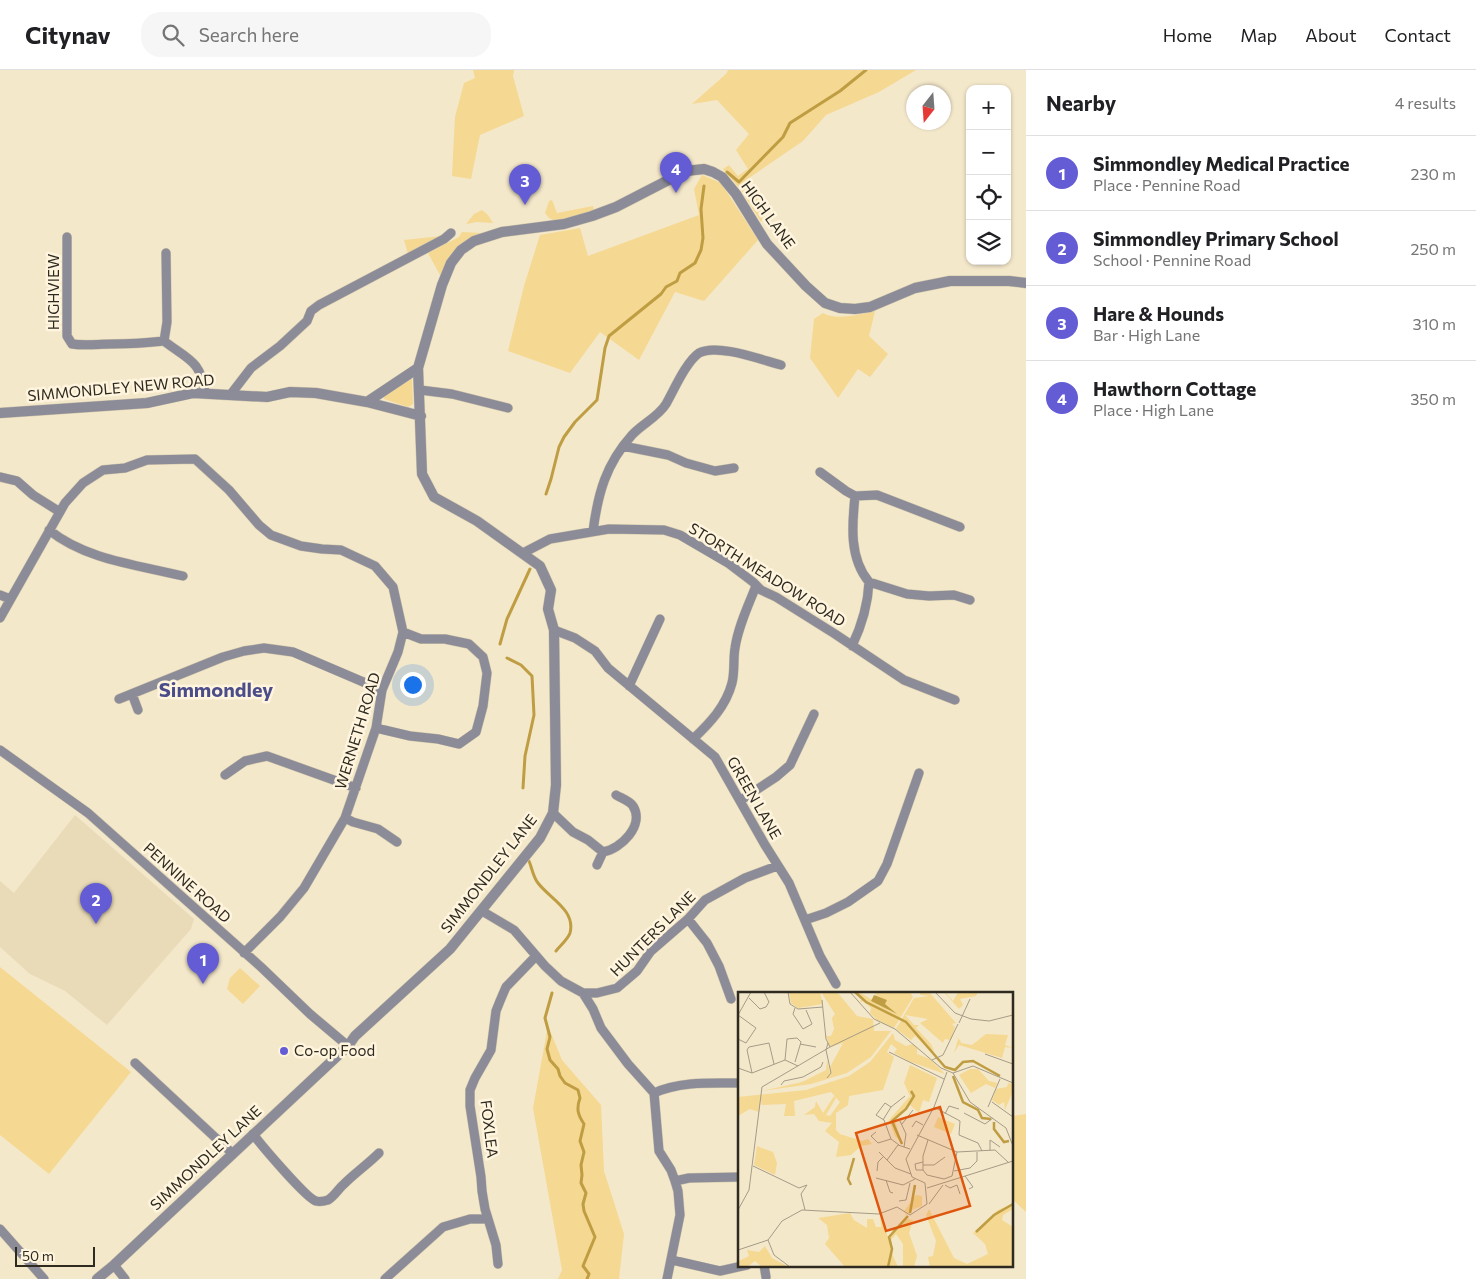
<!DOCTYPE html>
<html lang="en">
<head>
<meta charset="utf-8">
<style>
  body { margin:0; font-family:Commissioner,sans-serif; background:#f6f6f6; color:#202124 }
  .controls { position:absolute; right:15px; top:15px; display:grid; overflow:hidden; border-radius:10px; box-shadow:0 1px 4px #0004 }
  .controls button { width:45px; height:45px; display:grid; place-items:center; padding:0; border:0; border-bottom:1px solid #e0e0e0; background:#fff; color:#202124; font:25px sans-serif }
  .compass { position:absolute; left:906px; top:15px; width:45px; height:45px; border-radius:50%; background:#fff; box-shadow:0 1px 4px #0004; rotate:197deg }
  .scale { position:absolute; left:15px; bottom:12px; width:80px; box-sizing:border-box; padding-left:5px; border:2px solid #2f2a20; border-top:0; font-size:14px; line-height:18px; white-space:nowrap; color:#2f2a20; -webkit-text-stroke:4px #fff5de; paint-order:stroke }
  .you { position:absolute; left:412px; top:614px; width:18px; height:18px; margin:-12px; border:4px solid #fff; border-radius:50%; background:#1a73e8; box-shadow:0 0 0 8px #1a73e833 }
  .badge { display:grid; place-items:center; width:32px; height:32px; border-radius:50%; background:#635cd5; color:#fff; font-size:16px; font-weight:700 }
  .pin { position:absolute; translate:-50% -41px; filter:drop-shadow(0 1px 2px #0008) }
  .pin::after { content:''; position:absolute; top:26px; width:18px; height:15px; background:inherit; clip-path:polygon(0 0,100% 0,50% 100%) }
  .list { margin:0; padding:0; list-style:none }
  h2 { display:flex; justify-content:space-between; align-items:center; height:65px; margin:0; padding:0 20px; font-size:21px }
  h2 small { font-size:16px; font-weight:400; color:#757577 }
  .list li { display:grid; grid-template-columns:32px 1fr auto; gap:15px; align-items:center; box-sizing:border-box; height:75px; padding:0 20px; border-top:1px solid #e0e0e0 }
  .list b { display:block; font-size:19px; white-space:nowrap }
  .list p { margin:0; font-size:16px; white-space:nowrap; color:#757577 }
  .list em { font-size:16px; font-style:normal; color:#757577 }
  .icon { flex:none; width:28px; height:28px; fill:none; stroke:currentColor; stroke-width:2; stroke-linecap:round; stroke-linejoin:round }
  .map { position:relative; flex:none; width:1026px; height:1209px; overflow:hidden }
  header { display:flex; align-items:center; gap:30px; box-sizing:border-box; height:70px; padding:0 25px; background:#fff; border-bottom:1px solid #e0e0e0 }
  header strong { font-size:24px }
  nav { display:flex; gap:28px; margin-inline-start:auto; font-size:18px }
  .search { width:350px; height:45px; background:#f6f6f6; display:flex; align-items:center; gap:12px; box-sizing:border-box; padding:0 18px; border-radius:20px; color:#757577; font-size:19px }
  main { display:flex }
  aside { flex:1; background:#fff }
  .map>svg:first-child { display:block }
  .built { fill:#eadbb8 }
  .green { fill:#f5d891 }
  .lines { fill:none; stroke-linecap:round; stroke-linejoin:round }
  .stream { stroke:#bf9d42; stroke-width:3 }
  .minor-casing { stroke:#d1c6ac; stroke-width:10 }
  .tertiary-casing { stroke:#d1c6ac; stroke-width:11 }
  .minor { stroke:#8b8c98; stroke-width:9 }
  .tertiary { stroke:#8b8c98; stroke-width:10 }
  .poi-dot { fill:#635cd5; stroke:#fff5de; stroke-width:2 }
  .labels { text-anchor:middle; stroke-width:5; stroke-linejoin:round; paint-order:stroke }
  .street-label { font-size:15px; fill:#2f2a20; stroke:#fff5de }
  .poi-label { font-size:15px; fill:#2f2a20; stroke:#fff5de; text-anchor:start }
  .district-label { font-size:20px; font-weight:bold; fill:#4b4c8a; stroke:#fff5de }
  .inset-river { fill:none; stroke:#bf9d42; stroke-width:2.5 }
  .inset-road { fill:none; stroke:#a59c87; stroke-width:1 }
  .view { fill:#df570d; fill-opacity:0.15; stroke:#df570d; stroke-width:2.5 }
  .inset-edge { fill:none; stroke:#2f2a20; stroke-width:2.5 }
</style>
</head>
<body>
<header>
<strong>Citynav</strong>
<div class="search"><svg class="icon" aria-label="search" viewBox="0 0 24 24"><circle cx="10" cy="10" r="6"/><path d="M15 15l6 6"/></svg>Search here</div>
<nav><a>Home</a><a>Map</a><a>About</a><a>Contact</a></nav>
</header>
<main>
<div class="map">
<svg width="1026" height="1209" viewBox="0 0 1026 1209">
  <rect width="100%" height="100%" fill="#f4e8cb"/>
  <path class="built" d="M75,745L194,849L191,859L107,955L65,921L30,904L0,877V811L14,823Z"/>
  <path class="green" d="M473,0H514L513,6L524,46L480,65L471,109L452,106L455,47L464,13L475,8Z
    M728,0H916L879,22L826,45L803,71L746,110L766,143L761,152L741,120L723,99L729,95L738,106L748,99L736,80L749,64L717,30L692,34L726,4Z
    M702,105L721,113L758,170L704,231L675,222L639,290L600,262L570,303L508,281L524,216L540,165L580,158L588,186L699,145L694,119Z
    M552,130L557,143L593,136L594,141L572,148L555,151L549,148L545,143L549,131Z
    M482,140L488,145L493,153L477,152L466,154L474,144Z
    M462,162L481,163C457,174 450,182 441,207L428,183L459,167Z
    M442,166L408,184L404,170Z
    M875,241L869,266L888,284L870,307L858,299L838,328L810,288L814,249L823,243C835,251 862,244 875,241Z
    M409,309H412L413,334L408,337L384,329V326Z
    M0,897L131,1002L49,1104L0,1065Z
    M240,898L260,916L243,934L227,919L230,908Z
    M548,956L562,990L601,1035L604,1101L624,1164L619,1209H558L562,1200L533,1038Z
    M1026,1044V1142L1012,1129V1046Z"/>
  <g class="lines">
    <path class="stream" d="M727,102L739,112L783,67L790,53L840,21L866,0
      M546,424L551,409L559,377L564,367L575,352L597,330L605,278L609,266L661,224L666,217L677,211L680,203L695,193L701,180L703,168L701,139L704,116
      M500,574L507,549L530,499
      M507,588L521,595L532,606L534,645L525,686L523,718
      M529,791C532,798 533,807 538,813C549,828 576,840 570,863C568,869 560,876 556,881
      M552,923L545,948L550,967L547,979L550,990L558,999L560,1006L565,1013L578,1020L580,1028C576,1039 578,1045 584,1054L580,1071L584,1082L581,1095L582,1105L581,1113L586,1123L583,1134L584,1141L595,1167L583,1196L589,1204L587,1209"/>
    <g class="minor-casing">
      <path id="minor" d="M67,167V266L72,274C85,276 98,274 112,274C129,274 146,273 164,271C187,289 201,290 205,323
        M164,271L167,252L166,183
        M420,320L452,324L508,338
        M231,324L251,298L280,276L307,251L311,241L319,235L444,169L451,163
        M623,376L668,385L686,393L715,401L734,398
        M820,402L846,421L855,426C852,455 849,488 869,512C868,535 862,555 852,576
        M0,407L17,411L33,425L60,442
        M855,426L877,425L960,457
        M49,460C86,490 138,495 183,506
        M593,461C598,423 606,394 632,365C642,354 658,347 666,334C674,320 686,292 699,283C717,273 762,290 781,295
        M523,483L550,469L609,459L664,460L680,465L728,493L753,512L761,520L776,527L835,564L904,610L955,630
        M869,512L907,524L929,526L954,525L970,530
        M0,525L10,529
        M0,548L65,433L83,413L103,400L125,398L147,390L195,389L229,420L259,455L271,465L301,476L322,479L341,480L375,496L393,517L403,562L398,582L382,620L376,658L345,748L304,818L280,847L244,883
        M554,560L575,568L595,581L608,598L715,687L765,775L789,813L820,886L836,914
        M629,616L660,549
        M132,624L138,640
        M119,629L223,587L244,581L264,578L293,582L382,620
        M376,658L410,666L438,669L459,674L476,662L483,636L487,603L483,587L469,574L445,569H421L403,562
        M693,669C710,653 726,636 732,613C735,601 733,590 735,578C738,557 748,536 756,516
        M0,680L88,743L261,897L310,944L348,976
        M225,705L245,691L267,686L356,718
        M741,730L776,707L790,695L814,644
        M553,743L573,762L588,770L603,782C621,779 645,755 633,736C630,731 621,728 616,725
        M345,748L353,752L378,759L397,772
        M597,795L603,782
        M482,841L514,860L545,896L561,911L583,923H597L617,918L637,901L651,881L688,849L705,830L745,808L777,796
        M688,849L707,873L719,896L731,929
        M805,850L826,843L848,832L878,811L887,794L919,703
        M583,923L593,939L601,958L628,994L654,1023L659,1081L671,1100L675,1111L678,1121L680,1145L667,1209
        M135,993L233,1084
        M654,1023C680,1011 711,1013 740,1013
        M253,1064C261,1075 307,1129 316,1131C319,1132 325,1131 328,1130C335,1126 338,1119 344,1114C355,1103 368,1094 379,1083
        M675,1111L689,1108L740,1107
        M0,1159L44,1209
        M672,1190L720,1201L747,1195
        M498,1194L496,1175L485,1139L482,1121L481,1107L470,1036V1020L475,1008L491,980L496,941L500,931L506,917L536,886
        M114,1195L125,1209
        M764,1195L766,1207
        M385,1209L443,1157L470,1149H487"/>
    </g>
    <g class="tertiary-casing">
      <path id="tertiary" d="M367,332L418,298
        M0,343L147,333L193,323L267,327L290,322L316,323L367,332L421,346
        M97,1209L114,1195L348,976L355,966L450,879L540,768L553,743L556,715L554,560L548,539L551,520L540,496L477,451L434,427L422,404L418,298L442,215L451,193L461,180L474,171L502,162L564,154L592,146L616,137L686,101L704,99L713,102L722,107L736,124L767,174L806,216L825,233L840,238L855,239L870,237L915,218L950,211H1009L1026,213"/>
    </g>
    <use href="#minor" class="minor"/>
    <use href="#tertiary" class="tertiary"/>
  </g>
  <circle class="poi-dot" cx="284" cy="981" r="5"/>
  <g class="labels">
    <g class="street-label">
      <text transform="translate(768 145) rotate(54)" y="5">HIGH LANE</text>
      <text transform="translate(54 222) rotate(-90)" y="5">HIGHVIEW</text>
      <text transform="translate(121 318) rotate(-5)" y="5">SIMMONDLEY NEW ROAD</text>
      <text transform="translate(767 505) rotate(32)" y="5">STORTH MEADOW ROAD</text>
      <text transform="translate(358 661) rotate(-73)" y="5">WERNETH ROAD</text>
      <text transform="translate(754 728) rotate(60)" y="5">GREEN LANE</text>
      <text transform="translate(489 804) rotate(-52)" y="5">SIMMONDLEY LANE</text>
      <text transform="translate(187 813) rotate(42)" y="5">PENNINE ROAD</text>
      <text transform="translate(653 864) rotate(-45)" y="5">HUNTERS LANE</text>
      <text transform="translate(489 1059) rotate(83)" y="5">FOXLEA</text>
      <text transform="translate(206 1088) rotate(-43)" y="5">SIMMONDLEY LANE</text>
    </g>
    <g class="poi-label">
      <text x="294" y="986">Co-op Food</text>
    </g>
    <g class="district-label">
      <text x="216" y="627">Simmondley</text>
    </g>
  </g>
  <g transform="translate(738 922)">
    <rect width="275" height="275" fill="#f4e8cb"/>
    <path d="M51,0H82L85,12L60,16L53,11ZM83,0L100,1L119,24L135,27L136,39H153L133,65L109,81L73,92L24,99L64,90L88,78L89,68L93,85L92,75L105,51L92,55L88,44H93L96,37L94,26L97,22ZM115,0H121L158,22L147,12L149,8L138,4L137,0H172L175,5L156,36L139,28L132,21L133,16L125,9L121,11L124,7ZM182,0H191L218,31L214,32L217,35L213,48L207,47L205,51L182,31L190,27L167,23L176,33H181L178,36L193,52L196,59L194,61L177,44L173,48L158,37L176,6L191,4L182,3ZM206,0H207L215,9L220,0H240L238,4L222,7L225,13L221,17ZM155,41L157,48L168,54L175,52L179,56V62L192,67L207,82L170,69L156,61L159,57L153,52L149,60L156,65L145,98L111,104L110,113L98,121V138L102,142L124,149L130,147L134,152L123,154L113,163L98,165L101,150L87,139L94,131L81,129L76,122L66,123L77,115L78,109L85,121L96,104L98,106L88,123L92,124L102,110L93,100L56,109L57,124H46L48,112L24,113L23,109L21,120L12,117L0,124V105L68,98L111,84L132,70ZM214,42L222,48L223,51L234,53L248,42L270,43L267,53L275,56L267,55L264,66L221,53L216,61L220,47ZM172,73L199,86L191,110L185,108L181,121L172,113L157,128L163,150L157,144L151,128L172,104L166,91ZM232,77H240L251,89L259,91L257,96L248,92L233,101L221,83ZM270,91L275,92V99L267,118L266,110L261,113L254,108L258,97L269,95ZM200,125L217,132L213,142L196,135ZM19,154L35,160L39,171L37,183L16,173ZM178,203L184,204V214L172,219V223L166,219ZM275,212V217L265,223L264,228L275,235V275H192L190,265L195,264L198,249L188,223L191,217L216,266L229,272L250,262L247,252L235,241L260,218ZM166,220L170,224L169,227L175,228L171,241L179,264L176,275H165V252L158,242L153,248L155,264L160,275H107L87,252L91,246L89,233L80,226L112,221L116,228L129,236V227H135L138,235H143L142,224L150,245L168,224ZM27,254L34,266L51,275H24L17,269L9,275H1V269L11,264L9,258L21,260Z" fill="#f5d891"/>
    <path d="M136,3L149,8L147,12L159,22L133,9Z" fill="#bf9d42"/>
    <path class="inset-river" d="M117,0L128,10L168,30L207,75L217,78L225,70L235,69L262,84M215,84L225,110L240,118L244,126L253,127M256,130V137L266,150L271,149M164,152L154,129L168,117L176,104L173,99M113,193L110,187L116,166M172,221L177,193M238,240L256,223L275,212M150,275L154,257L151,245L170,224"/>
    <path class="inset-road" d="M50,0L52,12L60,17L85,15M112,0L136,27L157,37L203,76L215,81M197,0L217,21L233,27L251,29L275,23M11,6L22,17L28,15L31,10L26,0M84,8L88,47L92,55M57,16L55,22L65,37L74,32L68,18M0,23L18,36L8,51L0,47M0,23L13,0M221,31L232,7M62,52L78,55M151,60L206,87M247,62L275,72M47,68L49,47L59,46L63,50L57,70M194,68L205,63L220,32M0,76L14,81L47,68L60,74M14,81L9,58L11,55L31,51L36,72M215,81L232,110L268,136L275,154M215,81L235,74L275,91M89,86L93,81L88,58L90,51M43,93L46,89L65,85L83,75L85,70M254,110L275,125M153,115L147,111L138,123L146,128L153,147L161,153M196,115L222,129L221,143L240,151L244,159M250,115L262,87M226,121L247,132L255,126M207,122L211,114L221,117M145,128L153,115L167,104M162,129L168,142L166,155M164,132L175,118M174,135L178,129L185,133M138,140L133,144L140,151L153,147M179,143L219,160L257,158L271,171M190,148L185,164V178L189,183L206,187L214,184L219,160M252,158V148L262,155M141,160L157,176L173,182M149,168L160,153L172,157M185,170L177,172L178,178H185M185,173H196L207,165M15,174L61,196L69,193L63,202L67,218M139,179L140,170L145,165M216,179L232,176L239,169V160M227,184L235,195L231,197M138,186L165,193L177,187M148,188L152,200L155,201M207,193L212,196L219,193L222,202M189,196L275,169M161,209L168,208L172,191M191,212L205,193M0,218L11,198L24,95L92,55L142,31M30,248L44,229L64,218L141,222L159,215L172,223L189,212L187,191L174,185L168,167L196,115L209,80M30,248L36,263L52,275M0,258L30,248"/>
    <path class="view" d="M202,115L232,214L148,239L118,141Z"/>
    <rect width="275" height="275" class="inset-edge"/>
  </g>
</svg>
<div class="controls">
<button>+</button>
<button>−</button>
<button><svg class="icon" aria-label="locate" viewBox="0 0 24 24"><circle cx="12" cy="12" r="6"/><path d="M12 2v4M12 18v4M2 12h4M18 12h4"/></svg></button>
<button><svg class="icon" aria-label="layers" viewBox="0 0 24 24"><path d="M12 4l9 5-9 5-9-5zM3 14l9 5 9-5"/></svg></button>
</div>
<svg class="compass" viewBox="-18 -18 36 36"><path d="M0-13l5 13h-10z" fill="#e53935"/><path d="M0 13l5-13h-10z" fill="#757577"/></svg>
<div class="scale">50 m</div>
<div class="you"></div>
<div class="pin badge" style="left:203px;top:914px">1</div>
<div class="pin badge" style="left:96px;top:854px">2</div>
<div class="pin badge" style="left:525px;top:135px">3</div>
<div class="pin badge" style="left:676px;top:123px">4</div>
</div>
<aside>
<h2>Nearby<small>4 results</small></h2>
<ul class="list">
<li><span class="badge">1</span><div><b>Simmondley Medical Practice</b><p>Place · Pennine Road</p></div><em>230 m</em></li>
<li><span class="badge">2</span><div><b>Simmondley Primary School</b><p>School · Pennine Road</p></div><em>250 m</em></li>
<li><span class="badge">3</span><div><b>Hare &amp; Hounds</b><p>Bar · High Lane</p></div><em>310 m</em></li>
<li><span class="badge">4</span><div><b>Hawthorn Cottage</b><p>Place · High Lane</p></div><em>350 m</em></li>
</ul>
</aside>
</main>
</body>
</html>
